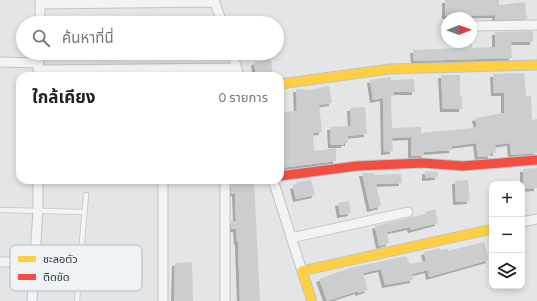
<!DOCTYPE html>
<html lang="th">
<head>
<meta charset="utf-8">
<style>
  body { margin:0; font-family:Karla,"Noto Sans Thai",sans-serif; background:#f2f2f2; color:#222 }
  .controls { position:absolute; right:12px; bottom:12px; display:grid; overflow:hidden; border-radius:8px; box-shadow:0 2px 6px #0003 }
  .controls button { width:36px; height:36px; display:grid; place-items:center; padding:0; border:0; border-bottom:1px solid #e0e0e0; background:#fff; color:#222; font:20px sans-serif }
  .compass { position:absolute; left:441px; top:12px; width:36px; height:36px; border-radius:50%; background:#fff; box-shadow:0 2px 6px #0003; rotate:89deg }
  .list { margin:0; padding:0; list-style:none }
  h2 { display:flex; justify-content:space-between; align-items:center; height:52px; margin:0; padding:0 16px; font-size:17px }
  h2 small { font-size:13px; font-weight:400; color:#767676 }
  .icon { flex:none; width:22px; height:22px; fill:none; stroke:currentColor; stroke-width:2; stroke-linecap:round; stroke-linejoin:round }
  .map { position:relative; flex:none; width:537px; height:301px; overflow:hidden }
  .search { position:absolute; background:#fff; box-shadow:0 2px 6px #0003; left:16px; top:16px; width:268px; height:44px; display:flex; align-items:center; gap:10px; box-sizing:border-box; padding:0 14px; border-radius:22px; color:#767676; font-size:15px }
  .panel { position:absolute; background:#fff; box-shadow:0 2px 6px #0003; left:16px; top:72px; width:268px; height:112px; border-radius:12px }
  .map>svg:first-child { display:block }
  .building { fill:#cbcdcf; filter:url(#shadow) }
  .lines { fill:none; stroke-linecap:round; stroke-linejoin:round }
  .lane-casing { stroke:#c1c3c5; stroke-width:6 }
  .street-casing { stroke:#c1c3c5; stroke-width:11 }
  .slow-casing { stroke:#c1c3c5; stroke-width:11 }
  .jam-casing { stroke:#c1c3c5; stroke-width:11 }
  .lane { stroke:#f1f3f4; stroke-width:4.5 }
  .street { stroke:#f1f3f4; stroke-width:9 }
  .slow { stroke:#ffcf43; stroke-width:9 }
  .jam { stroke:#f24e42; stroke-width:9 }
  .key { fill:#f0f3f6; stroke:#b5b9bf; stroke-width:1 }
  .key-label { font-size:11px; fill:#2a323f }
</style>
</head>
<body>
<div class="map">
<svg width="537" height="301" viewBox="0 0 537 301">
  <defs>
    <filter id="shadow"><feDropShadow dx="-3" dy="3" stdDeviation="0" flood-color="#0004"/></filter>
  </defs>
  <rect width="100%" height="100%" fill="#e3e5e7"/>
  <path class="building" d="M445,0H499V5L525,2L527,19L495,20V15L445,16Z
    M533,31V42H511L512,58L414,61L413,50L460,48L459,42H472V48L495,47V32Z
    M271,59L273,76H256L254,62Z
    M524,73L526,96H531L532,120L537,119V153L511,155L510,143L495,145L496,153H491V156L478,157L476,143L452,146V150L424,152V156H411V137L392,138L393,151L384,152L383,98L373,100L370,80L391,77V80L414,79L415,92H393L394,96L391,97L392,128L421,127V133L474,128L477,126L475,118L504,113V93H494L493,74Z
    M441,75H460V96H462V109H443Z
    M329,86L332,103L319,105L322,132L313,133L314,151L336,148V161L280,168V112L297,111L296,89L310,90Z
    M365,107L367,134L348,136V143H344V145H331L330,127L351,126L350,108Z
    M537,168V188L523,189V169Z
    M425,171L438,172V177L425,178Z
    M362,173H374V175L401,174L402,183L376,184L381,206L370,209Z
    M236,180H254L260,301H240L238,242H237L236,229H231V221H236L235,193L231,194V184H236Z
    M311,180L315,195L296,199L293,186L297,185L296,182Z
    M468,180L470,201L456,202L455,181Z
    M349,201L351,213L340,215L338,203Z
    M435,209L438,223L411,230L410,227L387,232L389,243L379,246L375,226L426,214L425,212Z
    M484,242L489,260L429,277L428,270L412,274L413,280L385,285L381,269L363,273L368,290L358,293V291L327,301L319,279L350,268L406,256L410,264L426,261L424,252L440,248V250L448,249V251Z
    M192,262L193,301H174L175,263Z"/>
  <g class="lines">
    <g class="lane-casing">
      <path id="lane" d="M0,210L84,212
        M77,301L86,195"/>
    </g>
    <g class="street-casing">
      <path id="street" d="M214,0L222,23
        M40,4L215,2
        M40,23V0
        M471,26L537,25
        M232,53L239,76
        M0,62L39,63
        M38,70L237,68
        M163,180V301
        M225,180V301
        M273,180L302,271
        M522,222L537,219
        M291,238L408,212
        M0,262H35
        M32,301L38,210V180"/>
    </g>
    <g class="slow-casing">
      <path id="slow" d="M280,84L390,69L537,65
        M312,301L302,271L492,229"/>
    </g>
    <g class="jam-casing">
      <path id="jam" d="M280,176L357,166L422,163L463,166L537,160"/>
    </g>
    <use href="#lane" class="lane"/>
    <use href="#street" class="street"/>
    <use href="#slow" class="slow"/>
    <use href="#jam" class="jam"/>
  </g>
  <rect x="10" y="245" width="132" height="46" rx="6" class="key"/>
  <rect x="18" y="256" width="18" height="6" fill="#ffcf43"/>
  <rect x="18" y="274" width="18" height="6" fill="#f24e42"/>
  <g class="key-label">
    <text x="43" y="263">ชะลอตัว</text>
    <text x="43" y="281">ติดขัด</text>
  </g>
</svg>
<div class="controls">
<button>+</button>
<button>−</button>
<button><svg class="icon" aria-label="layers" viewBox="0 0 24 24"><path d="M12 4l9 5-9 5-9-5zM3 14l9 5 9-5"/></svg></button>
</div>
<svg class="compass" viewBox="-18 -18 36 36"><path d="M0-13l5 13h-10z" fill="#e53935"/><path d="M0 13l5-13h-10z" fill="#767676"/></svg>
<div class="search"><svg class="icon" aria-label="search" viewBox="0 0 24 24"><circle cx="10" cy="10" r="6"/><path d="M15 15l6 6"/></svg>ค้นหาที่นี่</div>
<section class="panel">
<h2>ใกล้เคียง<small>0 รายการ</small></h2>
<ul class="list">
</ul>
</section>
</div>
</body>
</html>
